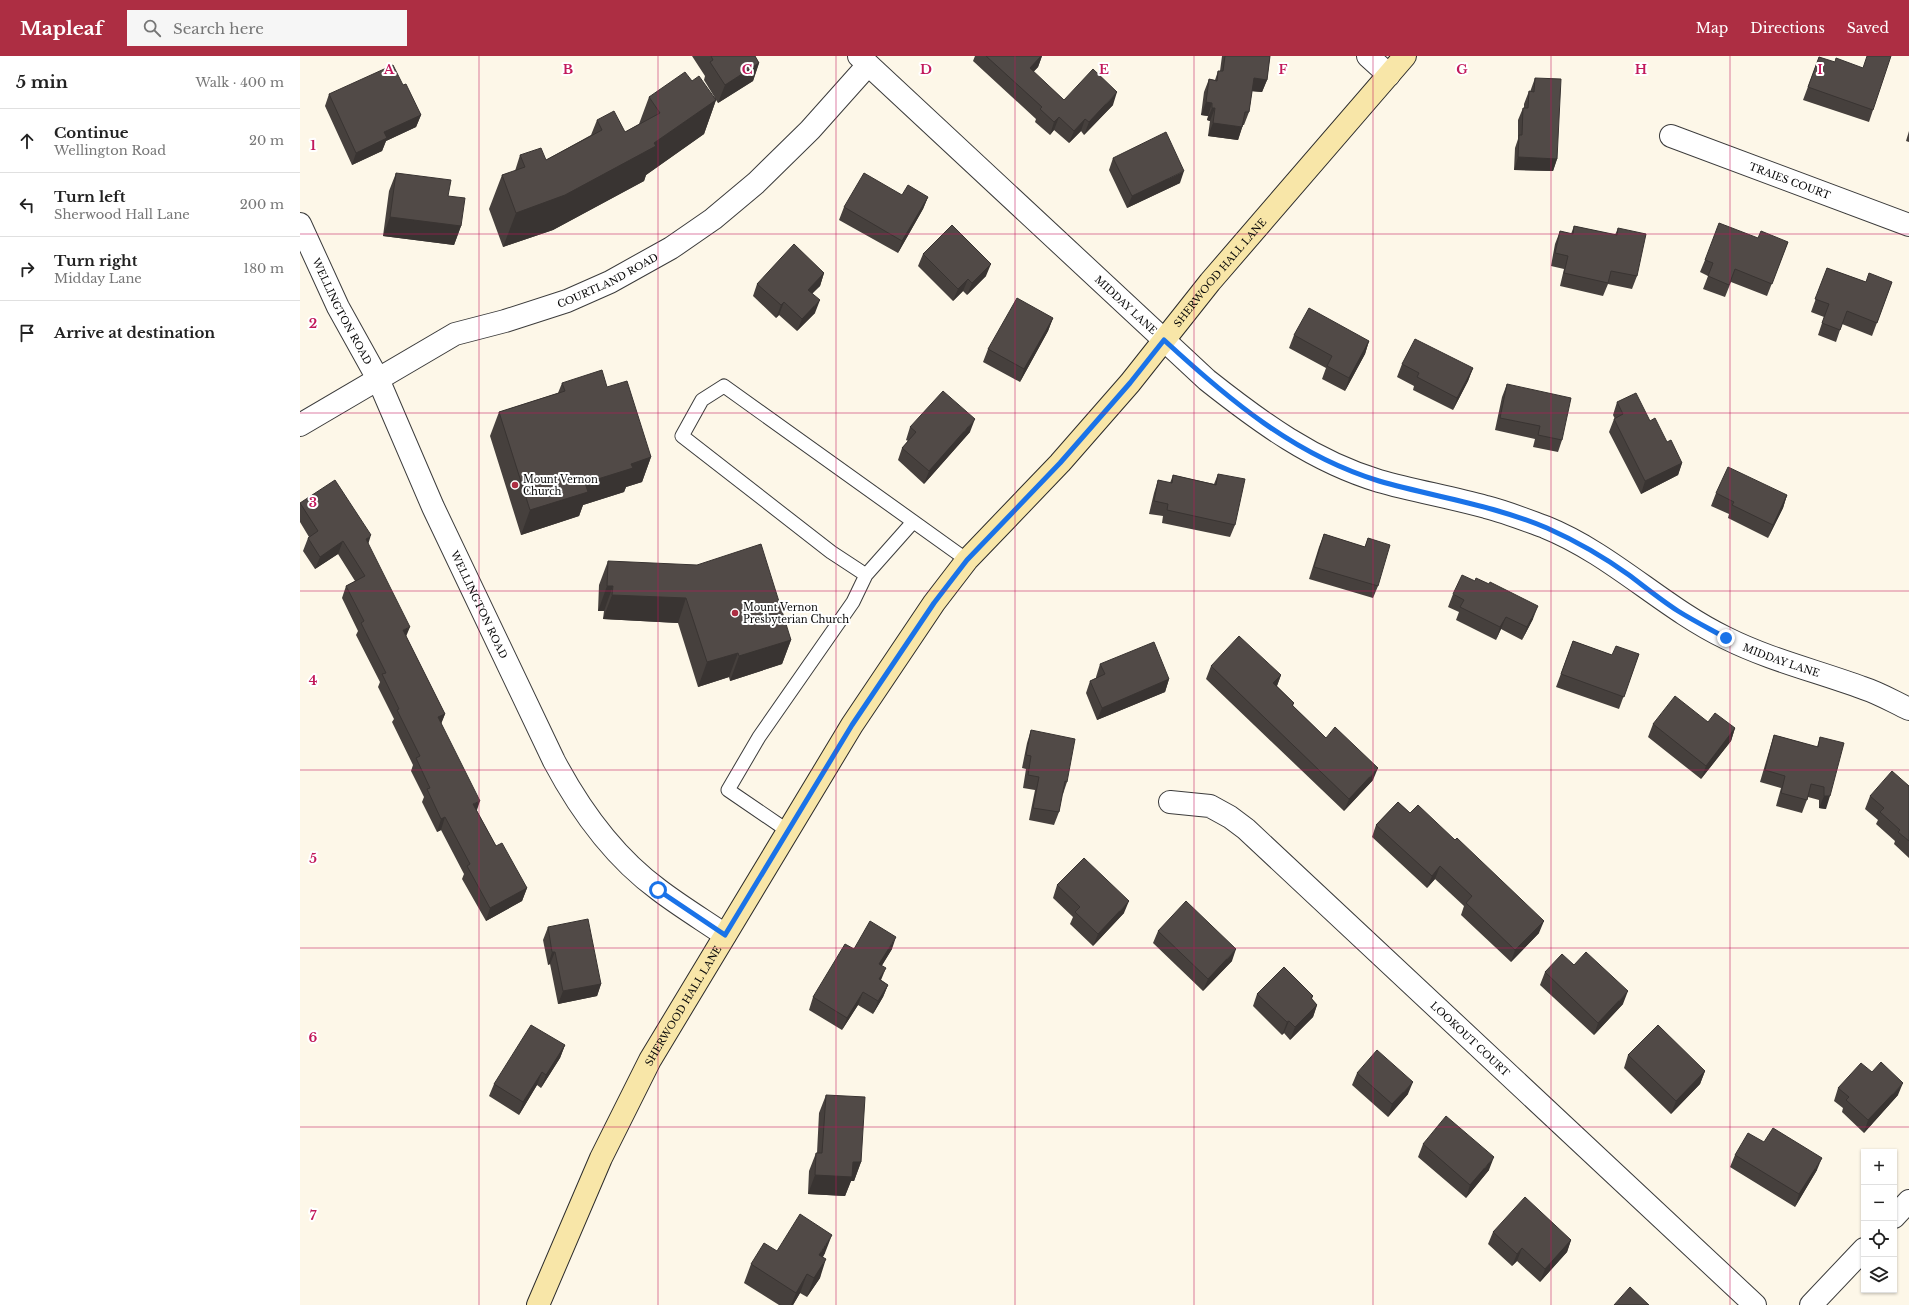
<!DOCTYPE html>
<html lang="en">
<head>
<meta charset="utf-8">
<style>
  body { margin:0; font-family:"Libre Baskerville",serif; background:#f6f6f6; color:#222 }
  .controls { position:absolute; right:12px; bottom:12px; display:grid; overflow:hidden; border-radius:0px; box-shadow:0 1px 3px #0004 }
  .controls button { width:36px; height:36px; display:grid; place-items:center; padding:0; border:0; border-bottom:1px solid #e0e0e0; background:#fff; color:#222; font:20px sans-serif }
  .stop { position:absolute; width:12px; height:12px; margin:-9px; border:3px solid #1a73e8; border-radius:50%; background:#fff }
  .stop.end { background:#1a73e8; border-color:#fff; box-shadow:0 1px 4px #0008 }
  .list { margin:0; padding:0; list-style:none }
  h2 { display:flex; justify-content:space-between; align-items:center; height:52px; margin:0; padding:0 16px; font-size:17px }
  h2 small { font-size:13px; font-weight:400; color:#767676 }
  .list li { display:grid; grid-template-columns:26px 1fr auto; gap:12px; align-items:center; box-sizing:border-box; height:64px; padding:0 16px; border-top:1px solid #e0e0e0 }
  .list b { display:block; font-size:15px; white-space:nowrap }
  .list p { margin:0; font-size:13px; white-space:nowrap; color:#767676 }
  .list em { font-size:13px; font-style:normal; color:#767676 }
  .icon { flex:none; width:22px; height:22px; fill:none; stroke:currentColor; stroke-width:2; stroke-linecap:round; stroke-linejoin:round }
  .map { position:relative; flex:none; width:1609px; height:1249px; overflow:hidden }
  header { display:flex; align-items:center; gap:24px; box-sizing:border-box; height:56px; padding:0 20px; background:#ad2e43; color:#fff }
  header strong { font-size:19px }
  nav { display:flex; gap:22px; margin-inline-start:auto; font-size:14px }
  .search { width:280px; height:36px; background:#f6f6f6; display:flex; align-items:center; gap:10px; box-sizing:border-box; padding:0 14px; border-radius:0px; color:#767676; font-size:15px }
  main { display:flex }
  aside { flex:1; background:#fff }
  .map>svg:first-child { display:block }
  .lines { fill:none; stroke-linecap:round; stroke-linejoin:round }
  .service-casing { stroke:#3c3c3c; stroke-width:15 }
  .minor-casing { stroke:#3c3c3c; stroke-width:24 }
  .secondary-casing { stroke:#2b2b2b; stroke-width:24 }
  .service { stroke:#fff; stroke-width:13 }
  .minor { stroke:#fff; stroke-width:22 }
  .secondary { stroke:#f8e6a8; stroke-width:22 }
  .wall { fill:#46403d }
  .shaded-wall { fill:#393432 }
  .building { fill:#514a47; stroke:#393432 }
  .route { stroke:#1a73e8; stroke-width:5 }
  .grid { fill:none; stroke:#c2185b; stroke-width:1; stroke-opacity:0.55 }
  .poi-dot { fill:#ad2e43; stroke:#fff; stroke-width:1.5 }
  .labels { text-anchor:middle; stroke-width:4; stroke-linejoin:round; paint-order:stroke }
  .street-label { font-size:10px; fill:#090909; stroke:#fff }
  .poi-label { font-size:10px; fill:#090909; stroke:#fff; text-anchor:start }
  .grid-label { font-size:13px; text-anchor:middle; font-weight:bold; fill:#c2185b; stroke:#fff; stroke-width:4; stroke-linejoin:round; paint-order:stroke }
</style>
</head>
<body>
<header>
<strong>Mapleaf</strong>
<div class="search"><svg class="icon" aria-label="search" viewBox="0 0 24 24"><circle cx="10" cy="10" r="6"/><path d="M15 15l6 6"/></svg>Search here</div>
<nav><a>Map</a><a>Directions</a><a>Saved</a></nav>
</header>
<main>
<aside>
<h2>5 min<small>Walk · 400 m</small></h2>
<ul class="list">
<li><svg class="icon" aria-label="ahead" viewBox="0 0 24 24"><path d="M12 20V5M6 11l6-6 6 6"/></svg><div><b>Continue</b><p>Wellington Road</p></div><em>20 m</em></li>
<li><svg class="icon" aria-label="left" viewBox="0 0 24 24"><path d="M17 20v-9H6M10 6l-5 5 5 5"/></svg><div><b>Turn left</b><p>Sherwood Hall Lane</p></div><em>200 m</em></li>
<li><svg class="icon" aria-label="right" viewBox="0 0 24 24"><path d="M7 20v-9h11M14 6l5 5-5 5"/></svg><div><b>Turn right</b><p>Midday Lane</p></div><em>180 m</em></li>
<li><svg class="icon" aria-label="arrive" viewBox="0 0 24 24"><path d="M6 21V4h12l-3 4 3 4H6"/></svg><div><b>Arrive at destination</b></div></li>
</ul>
</aside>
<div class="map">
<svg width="1609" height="1249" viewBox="0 0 1609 1249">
  <rect width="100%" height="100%" fill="#fdf7e8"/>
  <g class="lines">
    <g class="service-casing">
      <path id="service" d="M566,519L613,466
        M488,775L428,734L459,681L553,546L566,519L531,496L382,380L402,344L424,330L667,504"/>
    </g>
    <g class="minor-casing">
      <g id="minor">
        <path id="s1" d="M559,0L907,324C960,366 1013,405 1079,425C1114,435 1150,441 1186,451C1206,456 1226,464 1245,471C1312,498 1362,551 1426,582C1470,604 1517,615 1563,632C1579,637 1594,646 1609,653"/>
        <path d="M1068,0L1089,19"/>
        <path id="s2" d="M1371,80L1609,169"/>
        <path id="s3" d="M0,168L38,251L78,323L133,451L254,705C280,754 314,801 359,834C380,850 403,864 425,879"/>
        <path id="s4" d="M0,369L155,278L205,265L267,245L310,226L371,192L413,163L456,127L510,74L568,9"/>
        <path id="s5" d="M870,746L910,750L930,761L946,773L1455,1249"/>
        <path d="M1594,1161L1609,1145"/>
        <path d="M1511,1249L1564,1193"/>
      </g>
    </g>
    <g class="secondary-casing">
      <g id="secondary">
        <path id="s6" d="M238,1249L301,1102L350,1004L552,669L634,547L667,504L760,407L830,327L910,226L1105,0"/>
      </g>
    </g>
    <use href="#service" class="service"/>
    <use href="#minor" class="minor"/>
    <use href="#secondary" class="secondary"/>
  </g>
  <path class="wall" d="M392,0H455L459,7L453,25L418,47L416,44L404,78L346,119L344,125L253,174L203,191L189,153L202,119L215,115L220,99L246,104L291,79L297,64L325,76L339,68L349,41L392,25L415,42L404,24L405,20Z
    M675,0H742L738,11L733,16L764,44L813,49L784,79L781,75L769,87L754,74L750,79L735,66L736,63L673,5Z
    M922,0H970L967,24L962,36L952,35L949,56L944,69H943L938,84L908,80L910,65L907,64L908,60L901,59L904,36L909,23L915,24L918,15H920Z
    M1519,1L1573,54L1569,66L1503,44Z
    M1235,22L1257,103L1253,115L1214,114L1215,92L1218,83V64L1223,52H1224V48L1229,35L1230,36Z
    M103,29L121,59L116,71L86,85L82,95L52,109L25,50L29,38Z
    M1609,75V86L1606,85Z
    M813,102L880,127L827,152L809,114Z
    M96,117L148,140L161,170L154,189L83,180L89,135Z
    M602,139L628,141L623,153L598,197L539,164L544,151Z
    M1274,170L1315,179L1318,172L1337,220L1332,233L1308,228L1303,240L1260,230L1264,213L1251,210L1255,188L1260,175L1271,178Z
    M1458,182L1488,186L1467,240L1431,226L1425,241L1403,233L1408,220L1400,216L1405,204Z
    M623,198L686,220L667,239L663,235L653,245L618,210Z
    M1527,212L1566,226H1592L1572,280L1542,268L1536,286L1518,279L1524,261L1511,256Z
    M524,217L520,230L512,237L515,257L497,275L479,259L476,262L453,240L457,228Z
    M753,262L748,275L720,326L683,306L688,293Z
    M994,279L1069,285L1065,298L1045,335L1022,323L1026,312L989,292Z
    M1102,308L1173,312L1168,325L1153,354L1113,334L1114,330L1097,321Z
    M262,327L307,331L351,401L342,426L326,431L324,436L283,449L279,460L221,479L190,380L199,356L258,337Z
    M1207,328L1262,384L1258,396L1233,391L1235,383L1195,374L1202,341Z
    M1317,346L1350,365L1382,407L1378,419L1341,438L1309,376L1314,363H1315L1313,359Z
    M610,371L670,376L624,428L598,404L602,392L608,385L606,384Z
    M918,418L935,469L930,481L862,467L863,460L849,458L854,437L858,424L870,427L873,419L914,428Z
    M1416,437L1487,439L1483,452L1468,482L1428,462L1429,458L1411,450Z
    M0,447L68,488L106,580L145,658L141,667L177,755L196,790L227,832L222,845L186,865L162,823L164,818L141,774L137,776L122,746L124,741L111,715L113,709L92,666L94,663L78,631L80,626L56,579L58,575L42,542L46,530L55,525L38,498L15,513L3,495L8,482L9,481L0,466Z
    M1024,478L1065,491L1068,482L1078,530L1073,542L1009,523L1019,491Z
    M308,505L491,584L482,608L430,625L429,621L398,631L378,567L303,563L304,555H298L299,529Z
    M1153,538L1233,563L1222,584L1201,573L1196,584L1156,564L1159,556L1148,551Z
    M1273,585L1312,599L1339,598L1319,653L1256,631Z
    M800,608L869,623L865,636L797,664L786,637L790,625L796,622V621Z
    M911,610L981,619L977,630L994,647L993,650L1026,682L1073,724L1044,755L906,623Z
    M1408,666L1435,672L1431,685L1401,723L1348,681L1353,668Z
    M731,674L767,726L763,738H762L759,756L754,769L729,764L735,734L723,732L726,713L722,712L727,687Z
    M1474,679L1517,691L1520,681L1526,753L1519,752V744L1508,741L1502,757L1476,750L1481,732L1460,726L1470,692Z
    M1609,730V802L1594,788L1595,785L1576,768L1578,764L1565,753L1570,740Z
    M1098,746L1239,877L1211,906L1161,859L1164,850L1135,823L1127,832L1072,781L1076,769Z
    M757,829L824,857L793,890L770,868L773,861L753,842Z
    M248,871L301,928L297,940L258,948L250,908L248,909L243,884Z
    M858,875L932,905L903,935L853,887Z
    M554,893H592L582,909L581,924L588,929L583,941L573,958L558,949L542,974L509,954L513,941Z
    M1274,909L1323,948L1294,979L1240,929L1245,916Z
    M957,938L1013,940L1012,943L1017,949L1013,961L990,984L984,977L982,979L953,950Z
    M265,989L260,1002L241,1032L237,1029L219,1059L189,1040L194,1028Z
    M1328,999L1405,1015L1400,1028L1371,1058L1324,1012Z
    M1057,1017L1108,1038L1088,1061L1052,1029Z
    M1538,1032L1598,1039L1564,1077L1542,1056L1543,1052L1534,1045Z
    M526,1039L561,1106L554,1125H551L545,1140L508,1138L509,1115L516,1097H517L519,1057Z
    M1464,1086L1517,1114L1495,1151L1430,1111L1435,1099Z
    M1123,1088L1189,1114L1166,1142L1118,1101Z
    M1193,1176L1271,1184L1267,1196L1240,1226L1217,1205L1212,1210L1188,1188Z
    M477,1195L525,1197L523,1201L520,1222L507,1241L500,1237L493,1249H479L444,1227L451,1208Z"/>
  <path class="shaded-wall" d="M741,0H742L738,11L725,25L730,12Z
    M459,7L453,25L418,47L425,29Z
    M954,22L967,24L962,36L949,35Z
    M817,36L813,49L784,79L789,66Z
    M416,44L404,78L346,119L344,125L253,174L203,191L216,157L354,87Z
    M906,46L912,47L908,60L901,59Z
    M912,52H915L910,65L907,64Z
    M121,59L116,71L86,85L82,95L52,109L56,97L84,76Z
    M759,61L754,74L750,79L754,66Z
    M785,63L781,75L769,87L774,75Z
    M913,67L942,71L938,84L908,80Z
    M1218,101L1257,103L1253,115L1214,114Z
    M884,115L880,127L827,152L832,140Z
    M628,141L623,153L598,197L602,185Z
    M90,161L161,170L154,189L83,180Z
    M691,208L686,220L667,239L672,227Z
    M524,217L520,230L504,246L508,234Z
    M668,223L663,235L653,245L658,233Z
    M520,244L515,257L497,275L502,263Z
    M484,246L479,259L476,262L481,249Z
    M753,262L748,275L720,326L724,313Z
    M1069,285L1065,298L1045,335L1049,322Z
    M1173,312L1168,325L1153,354L1157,342Z
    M675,363L670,376L624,428L629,415Z
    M351,401L342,426L326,431L324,436L283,449L279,460L221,479L230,454L285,427L331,408Z
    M1382,407L1378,419L1341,438L1345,425Z
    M1487,439L1483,452L1468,482L1473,469Z
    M71,479L67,492L66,483Z
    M43,485L38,498L15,513L20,501Z
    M307,530H313L304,555H298Z
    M312,539L386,542L378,567L303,563Z
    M1238,550L1233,563L1222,584L1227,571Z
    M1206,561L1201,573L1196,584L1200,571Z
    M110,571L105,583L103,574Z
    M491,584L482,608L430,625L439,600Z
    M438,597L429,621L398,631L407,606Z
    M981,619L976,632L973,627Z
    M869,623L865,636L797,664L802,652Z
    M145,658L140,671L138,661Z
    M1435,672L1431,685L1401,723L1406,710Z
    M1078,712L1073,724L1044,755L1049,743Z
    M1524,740H1530L1526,753L1519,752Z
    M180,745L176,757L173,748Z
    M145,761L141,774L137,776L141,763Z
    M1140,810L1135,823L1127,832L1132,820Z
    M227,832L222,845L186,865L190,852Z
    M829,845L824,857L793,890L798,878Z
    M1244,865L1239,877L1211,906L1215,894Z
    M596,881L592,893L575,921L579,908Z
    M936,893L932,905L903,935L908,923Z
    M252,896H255L250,908L248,909Z
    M586,912L581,924L579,923Z
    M301,928L297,940L258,948L263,935Z
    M588,929L583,941L573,958L578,945Z
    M1328,935L1323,948L1294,979L1298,967Z
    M563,936L558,949L542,974L547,962Z
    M1017,949L1013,961L990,984L995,971Z
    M989,965L984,977L982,979L987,966Z
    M265,989L260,1002L241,1032L246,1019Z
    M1405,1015L1400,1028L1371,1058L1376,1045Z
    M242,1016L237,1029L219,1059L223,1046Z
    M1113,1026L1108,1038L1088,1061L1092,1048Z
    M1603,1027L1598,1039L1564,1077L1568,1064Z
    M1194,1101L1189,1114L1166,1142L1170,1129Z
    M1522,1102L1517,1114L1495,1151L1499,1138Z
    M553,1106H561L554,1125H551L545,1140L508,1138L515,1119Z
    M532,1179L525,1197L512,1217L519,1199Z
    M1271,1184L1267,1196L1240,1226L1245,1213Z
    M1222,1192L1217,1205L1212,1210L1217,1198Z
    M526,1203L520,1222L507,1241L514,1222Z
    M507,1218L500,1237L493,1249H491L496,1237Z"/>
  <path class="building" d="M411,0H455L459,7L425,29L410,6L413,4Z
    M686,0H741L730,12L764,44L793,13L817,36L789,66L785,63L774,75L759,61L754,66L740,53L742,51Z
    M925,0H970L967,24L954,22L949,56H945L942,71L913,67L915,52H912V47L906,46L909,23L917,25L918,15H923Z
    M1567,0H1591L1573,54L1508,31L1519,1L1535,6L1536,2L1563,12Z
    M93,9L103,29L106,28L121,59L84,76L87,82L56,97L29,38Z
    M385,16L392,25L399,20L416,44L354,87L356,90L265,139L216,157L202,119L225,111L220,99L241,92L246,104L302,74L297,64L314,55L325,76L360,57L349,41Z
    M1235,22L1261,23L1257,103L1218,101L1219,79H1222L1223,52H1228L1229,35L1234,36Z
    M866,76L884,115L832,140L813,102Z
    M96,117L151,124L148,140L165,142L161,170L90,161Z
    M564,117L602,139L608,129L628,141L602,185L544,151Z
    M1419,167L1458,182L1461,175L1488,186L1472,228L1435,213L1429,229L1408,220L1413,207L1405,204Z
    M652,169L691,208L672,227L668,223L658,233L623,198Z
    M1274,170L1317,179L1318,172L1346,178L1337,220L1311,215L1308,227L1264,217L1268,200L1255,197L1260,175L1273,178Z
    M494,188L524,217L508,234L520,244L502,263L484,246L481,249L457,228Z
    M1527,212L1566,226L1569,217L1592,226L1577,267L1547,255L1540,274L1522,267L1529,248L1515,243Z
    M717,242L753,262L724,313L688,293Z
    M1009,252L1069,285L1049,322L1027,310L1032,300L994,279Z
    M1115,283L1173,312L1157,342L1117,321L1119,317L1102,308Z
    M302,314L307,331L327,325L351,401L331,408L333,412L285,427L288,436L230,454L199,356L265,335L262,327Z
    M1207,328L1271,342L1262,384L1238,379L1240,370L1200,362Z
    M643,335L675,363L629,415L602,392L616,376L610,371Z
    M1336,337L1350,365L1355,362L1367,386L1371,384L1382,407L1345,425L1314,363L1323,358L1317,346Z
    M1428,411L1487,439L1473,469L1432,449L1434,446L1416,437Z
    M918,418L945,423L935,469L867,454L868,448L854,445L858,424L872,427L873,419L916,429Z
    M35,424L71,479L66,483L110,571L103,574L145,658L138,661L180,745L173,748L196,790L202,787L227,832L190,852L167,810L170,808L145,761L141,763L127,733L130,732L116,702L120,700L97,654L99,653L82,618L86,617L61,567L64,565L46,530L65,520L43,485L20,501L8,482L18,475L0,447Z
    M1024,478L1065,491L1068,482L1090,489L1078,530L1014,511Z
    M461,488L491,584L439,600L438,597L407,606L386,542L312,539L313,530H307L308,505L397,509Z
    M1162,519L1175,525L1176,522L1189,528L1190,526L1238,550L1227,571L1206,561L1200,571L1160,551L1164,544L1153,538Z
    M939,580L981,619L973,627L994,647L992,649L1026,682L1035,671L1078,712L1049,743L911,610Z
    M1273,585L1312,599L1316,590L1339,598L1324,641L1261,618Z
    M854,586L869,623L802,652L790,625L805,618L800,608Z
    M1375,640L1408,666L1415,657L1435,672L1406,710L1353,668Z
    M731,674L775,683L767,726L765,725L759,756L733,752L739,721L728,719L731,700L726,699Z
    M1474,679L1518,691L1520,681L1544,687L1530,740H1524V731L1511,728L1507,744L1481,737L1485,720L1465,714Z
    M1592,715L1609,730V785L1598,776L1600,774L1580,756L1584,752L1570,740Z
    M1098,746L1110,757L1118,749L1155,784L1157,782L1244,865L1215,894L1166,847L1172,840L1140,810L1132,820L1076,769Z
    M784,802L829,845L798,878L775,856L780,851L757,829Z
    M886,845L936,893L908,923L858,875Z
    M288,863L301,928L263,935L255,896H252L248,871Z
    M570,865L596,881L579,908L586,912L579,923L588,929L578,945L563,936L547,962L513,941L545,888L554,893Z
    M1286,896L1328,935L1298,967L1245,916L1262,898L1274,909Z
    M984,911L1013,940L1011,942L1017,949L995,971L989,965L987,966L957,938Z
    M231,969L265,989L246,1019L242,1016L223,1046L194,1028Z
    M1358,969L1405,1015L1376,1045L1328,999Z
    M1077,994L1113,1026L1092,1048L1057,1017Z
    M1581,1006L1603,1027L1568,1064L1546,1044L1549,1041L1538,1032L1561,1007L1572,1016Z
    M526,1039L565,1041L561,1106H553L552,1121L515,1119L516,1097H522Z
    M1146,1060L1194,1101L1170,1129L1123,1088Z
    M1473,1072L1522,1102L1499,1138L1435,1099L1448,1077L1464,1086Z
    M1225,1141L1271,1184L1245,1213L1222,1192L1217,1198L1193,1176Z
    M500,1158L532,1179L519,1199L526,1203L514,1222L507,1218L496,1237L451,1208L464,1187L477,1195Z
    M1330,1231L1349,1249H1314Z"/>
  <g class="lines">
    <path class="route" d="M358,834L425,879L552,669L634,547L667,504L760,407L830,327L864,284C928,343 994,399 1079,425C1135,441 1193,449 1247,472C1276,485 1304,501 1329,519C1345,531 1361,544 1378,555C1394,565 1410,573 1426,582"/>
  </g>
  <path class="grid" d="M179,0V1249M358,0V1249M536,0V1249M715,0V1249M894,0V1249M1073,0V1249M1251,0V1249M1430,0V1249M0,178H1609M0,357H1609M0,535H1609M0,714H1609M0,892H1609M0,1071H1609"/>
  <g class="poi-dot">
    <circle cx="215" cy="429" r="4"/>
    <circle cx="435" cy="557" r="4"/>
  </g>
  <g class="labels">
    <g class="street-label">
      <text dy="4" stroke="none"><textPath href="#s2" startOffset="127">TRAIES COURT</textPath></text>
      <text dy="4" stroke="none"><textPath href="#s6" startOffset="1245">SHERWOOD HALL LANE</textPath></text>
      <text dy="4" stroke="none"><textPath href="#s4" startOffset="342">COURTLAND ROAD</textPath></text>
      <text dy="4" stroke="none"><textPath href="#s1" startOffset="365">MIDDAY LANE</textPath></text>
      <text dy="4" stroke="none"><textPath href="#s3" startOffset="97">WELLINGTON ROAD</textPath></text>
      <text dy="4" stroke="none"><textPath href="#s3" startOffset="421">WELLINGTON ROAD</textPath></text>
      <text dy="4" stroke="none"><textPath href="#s1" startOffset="1121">MIDDAY LANE</textPath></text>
      <text dy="4" stroke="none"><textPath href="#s6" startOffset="333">SHERWOOD HALL LANE</textPath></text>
      <text dy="4" stroke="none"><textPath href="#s5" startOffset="390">LOOKOUT COURT</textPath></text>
    </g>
    <g class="poi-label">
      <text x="223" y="427">Mount Vernon<tspan x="223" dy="12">Church</tspan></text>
      <text x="443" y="555">Mount Vernon<tspan x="443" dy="12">Presbyterian Church</tspan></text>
    </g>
  </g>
  <g class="grid-label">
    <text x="89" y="18">A</text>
    <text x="268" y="18">B</text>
    <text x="447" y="18">C</text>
    <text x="626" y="18">D</text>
    <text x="804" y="18">E</text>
    <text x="983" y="18">F</text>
    <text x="1162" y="18">G</text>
    <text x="1341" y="18">H</text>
    <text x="1520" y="18">I</text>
    <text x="13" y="94">1</text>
    <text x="13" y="272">2</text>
    <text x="13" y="451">3</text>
    <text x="13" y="629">4</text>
    <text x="13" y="807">5</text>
    <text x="13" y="986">6</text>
    <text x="13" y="1164">7</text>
  </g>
</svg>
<div class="controls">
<button>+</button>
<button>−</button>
<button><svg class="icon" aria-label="locate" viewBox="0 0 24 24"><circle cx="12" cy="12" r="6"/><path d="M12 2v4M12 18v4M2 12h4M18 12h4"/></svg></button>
<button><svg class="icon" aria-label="layers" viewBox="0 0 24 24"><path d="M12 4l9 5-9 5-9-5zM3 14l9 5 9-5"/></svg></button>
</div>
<div class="stop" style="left:358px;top:834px"></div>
<div class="stop end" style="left:1426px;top:582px"></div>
</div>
</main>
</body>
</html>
